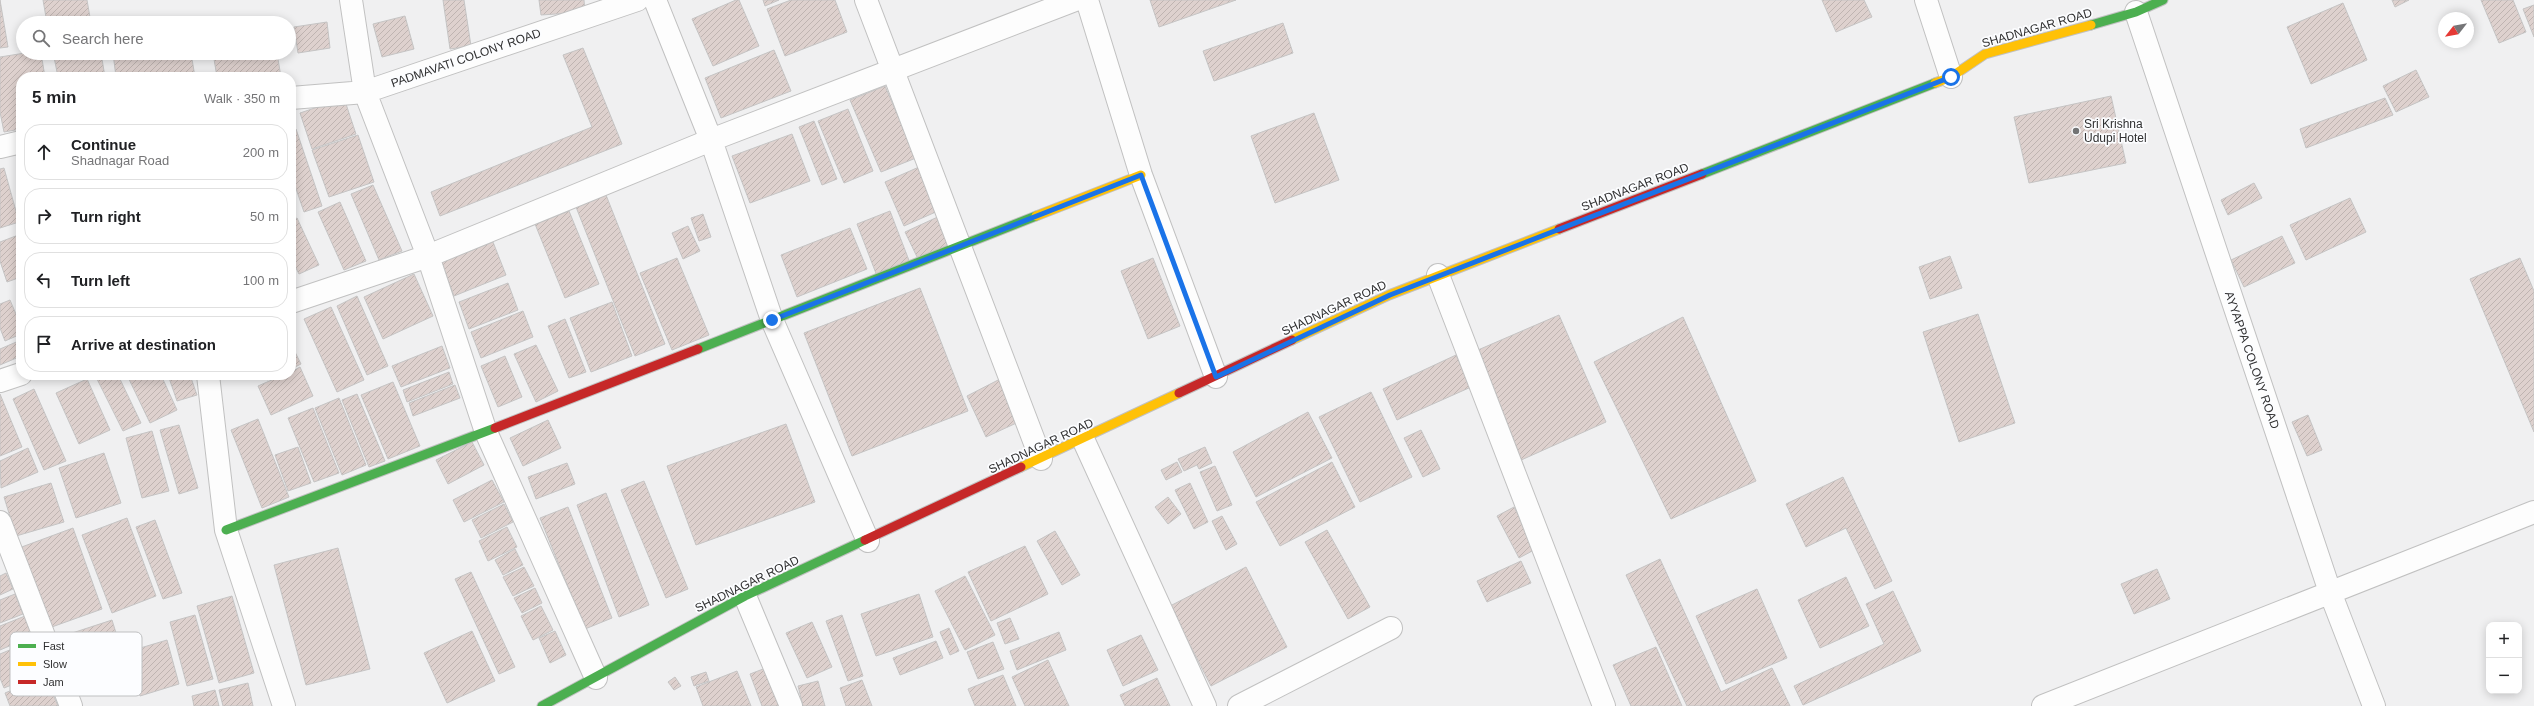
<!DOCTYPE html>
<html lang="en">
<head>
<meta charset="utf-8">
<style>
  body { margin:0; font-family:Helvetica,sans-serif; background:#f6f6f6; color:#202124 }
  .controls { position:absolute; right:12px; bottom:12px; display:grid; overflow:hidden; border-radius:8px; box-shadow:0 2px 10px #0003 }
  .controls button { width:36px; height:36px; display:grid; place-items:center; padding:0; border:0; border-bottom:1px solid #e0e0e0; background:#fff; color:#202124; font:20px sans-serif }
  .compass { position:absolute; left:2438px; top:12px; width:36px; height:36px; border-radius:50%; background:#fff; box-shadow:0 2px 10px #0003; rotate:239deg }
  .stop { position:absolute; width:12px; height:12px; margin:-9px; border:3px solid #1a73e8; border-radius:50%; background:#fff }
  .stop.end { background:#1a73e8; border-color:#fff; box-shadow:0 1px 4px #0008 }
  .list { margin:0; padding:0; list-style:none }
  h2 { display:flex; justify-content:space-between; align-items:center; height:52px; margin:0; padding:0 16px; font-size:17px }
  h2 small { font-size:13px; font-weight:400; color:#757577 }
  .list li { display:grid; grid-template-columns:26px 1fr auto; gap:12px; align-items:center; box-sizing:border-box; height:56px; margin:0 8px 8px; padding:0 8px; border:1px solid #e0e0e0; border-radius:16px }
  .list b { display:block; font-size:15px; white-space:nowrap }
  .list p { margin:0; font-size:13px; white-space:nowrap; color:#757577 }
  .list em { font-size:13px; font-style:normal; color:#757577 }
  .icon { flex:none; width:22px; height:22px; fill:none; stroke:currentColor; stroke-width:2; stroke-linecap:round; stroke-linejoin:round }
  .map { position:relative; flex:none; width:2534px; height:706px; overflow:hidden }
  .search { position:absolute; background:#fff; box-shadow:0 2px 10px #0003; left:16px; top:16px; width:280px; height:44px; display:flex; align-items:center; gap:10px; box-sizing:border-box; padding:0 14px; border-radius:22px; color:#757577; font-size:15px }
  .panel { position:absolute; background:#fff; box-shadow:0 2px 10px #0003; left:16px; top:72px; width:280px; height:308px; border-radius:16px }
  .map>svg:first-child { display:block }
  .building { fill:url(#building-hatch); stroke:#c5c4c4 }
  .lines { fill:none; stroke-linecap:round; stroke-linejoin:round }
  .street-casing { stroke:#c1c1c1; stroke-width:24 }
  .fast-casing { stroke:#c1c1c1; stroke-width:11 }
  .slow-casing { stroke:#c1c1c1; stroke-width:11 }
  .jam-casing { stroke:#c1c1c1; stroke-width:11 }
  .street { stroke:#fdfdfd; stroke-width:22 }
  .fast { stroke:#4caf50; stroke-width:9 }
  .slow { stroke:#ffc107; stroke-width:9 }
  .jam { stroke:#c62828; stroke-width:9 }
  .route { stroke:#1a73e8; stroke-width:5 }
  .poi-dot { fill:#737374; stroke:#fcfdff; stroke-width:1.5 }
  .labels { text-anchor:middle; stroke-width:3.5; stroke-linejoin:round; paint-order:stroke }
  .street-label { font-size:12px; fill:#303031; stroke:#fcfdff }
  .poi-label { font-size:12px; fill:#303031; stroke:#fcfdff; text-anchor:start }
  .key { fill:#fcfdff; stroke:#bfc0c1; stroke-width:1 }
  .key-label { font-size:11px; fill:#303031 }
</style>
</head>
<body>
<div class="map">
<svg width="2534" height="706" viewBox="0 0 2534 706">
  <defs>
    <pattern id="building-hatch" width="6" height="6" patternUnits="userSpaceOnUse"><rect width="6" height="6" fill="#ded1ce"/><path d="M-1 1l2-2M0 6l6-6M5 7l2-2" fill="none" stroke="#bfb4b1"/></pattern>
  </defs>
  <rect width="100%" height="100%" fill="#f0f0f1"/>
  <path class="building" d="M0,0L8,47L0,48Z
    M43,0H87L91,23H47Z
    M443,0H464L471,46L450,49Z
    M539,0H584L585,12L541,15Z
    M736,0H739L759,46L713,66L692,19Z
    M763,0H779L765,6Z
    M791,0H835L847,32L785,56L767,9Z
    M1150,0H1236L1159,27Z
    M1822,0H1864L1872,17L1836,32Z
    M2392,0H2409L2395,7Z
    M2481,0H2513L2526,32L2499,43Z
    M2343,3L2367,60L2311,84L2287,27Z
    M2534,5V37L2523,9Z
    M405,16L414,49L382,57L373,24Z
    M327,22L330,48L298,53L294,27Z
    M1283,23L1293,53L1214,81L1203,51Z
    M583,48L622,144L440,216L431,192L592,127L563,55Z
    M774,50L791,91L721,118L705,78Z
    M25,53H41L45,77H21V129L4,132L0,112V57Z
    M76,53H101L105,77H58L54,57Z
    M113,53H191L195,77H116Z
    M213,53H277L281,77H217Z
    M2416,70L2429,97L2396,112L2383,86Z
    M885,86L916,158L881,172L850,100Z
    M2111,96L2126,163L2029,183L2014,117Z
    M344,98L356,134L312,149L300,113Z
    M2385,98L2393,115L2306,148L2300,129Z
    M848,109L873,171L844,183L818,121Z
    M1314,113L1339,180L1275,203L1251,136Z
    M814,121L837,179L822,185L799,127Z
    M296,129L322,206L304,212L291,174V131Z
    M792,134L810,181L750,203L732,156Z
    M358,135L374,182L329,197L312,150Z
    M919,167L938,211L904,226L885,182Z
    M4,168L19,222L0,228V169Z
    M2254,183L2262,198L2228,215L2221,200Z
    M373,185L402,251L379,260L351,194Z
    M606,195L665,344L635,356L576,207Z
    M2350,198L2366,232L2306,260L2290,225Z
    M340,202L366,261L344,270L318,212Z
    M569,211L599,284L565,298L535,224Z
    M890,211L910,263L877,276L857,224Z
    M703,214L711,237L699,241L691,218Z
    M942,215L956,245L919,261L905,232Z
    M297,218L319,265L299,274L291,258V221Z
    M688,226L700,251L683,259L672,233Z
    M850,228L867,269L797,297L781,255Z
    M21,234V277L7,282L0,261V242Z
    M2282,236L2295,263L2244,287L2231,260Z
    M493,242L506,275L454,296L441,262Z
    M1950,256L1962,288L1930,299L1919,267Z
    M677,258L709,335L672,350L640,273Z
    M1153,258L1180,326L1148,339L1121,271Z
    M2520,258L2534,291V432L2470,279Z
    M414,274L433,316L383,339L364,297Z
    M508,283L518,310L469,329L459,302Z
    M920,288L968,411L852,456L804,333Z
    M357,296L388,366L367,375L337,306Z
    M10,300L21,326V334L5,341L0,328V304Z
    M612,302L632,356L591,372L570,318Z
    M331,307L364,380L337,392L304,319Z
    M523,311L533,337L481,358L471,332Z
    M1978,314L2015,423L1959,442L1923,332Z
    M1559,315L1606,422L1519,461L1471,353Z
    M1683,317L1756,481L1671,519L1594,362Z
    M565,319L586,372L569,378L548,326Z
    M21,340V356L0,365V349Z
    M291,344L301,364L291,369Z
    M536,345L558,391L536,402L514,354Z
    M442,346L450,368L401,387L392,366Z
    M1456,355L1471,387L1397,420L1383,389Z
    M505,356L522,397L498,407L481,366Z
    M300,367L313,396L271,415L258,386L283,375H291V372Z
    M449,372L453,384L407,402L403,390Z
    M95,375H118L141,423L123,431Z
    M127,375H161L177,410L150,423Z
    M168,375H190L197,395L177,401Z
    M265,375H278L267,380Z
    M1002,378L1023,420L986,437L967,396Z
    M87,379L110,430L79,444L56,393Z
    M393,382L420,446L388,459L361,395Z
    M455,385L460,398L413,416L409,403Z
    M34,389L66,461L44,470L13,399Z
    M1371,392L1412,477L1360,502L1319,417Z
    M0,394L22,447L0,456Z
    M357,394L385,461L369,467L342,400Z
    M339,398L366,465L342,475L315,408Z
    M313,408L339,473L314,482L288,418Z
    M1308,412L1332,458L1256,497L1233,452Z
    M2308,415L2322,450L2307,456L2292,422Z
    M258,419L289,497L262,508L231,430Z
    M548,420L561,448L523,466L510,438Z
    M786,424L815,502L696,545L667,466Z
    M179,425L198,488L179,494L160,430Z
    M1421,430L1440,469L1423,477L1404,438Z
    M152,431L169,491L142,498L126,438Z
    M472,442L484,465L448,484L436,460Z
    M298,447L311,483L288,491L275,455Z
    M1205,447L1212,463L1199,469L1197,465L1184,471L1178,459Z
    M28,448L38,472L1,488L0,461Z
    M104,453L121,503L76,518L59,468Z
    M1177,462L1182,472L1166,480L1161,470Z
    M1332,462L1355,507L1280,546L1256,502Z
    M567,463L575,484L536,499L528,477Z
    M1215,466L1232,505L1217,511L1200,472Z
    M1843,477L1892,581L1875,589L1846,528L1806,547L1786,504Z
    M492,480L504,502L464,522L453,500Z
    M644,481L688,589L666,598L621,490Z
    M51,483L64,522L16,536L4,497Z
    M1190,483L1208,522L1194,529L1175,490Z
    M606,493L649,605L619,617L577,505Z
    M1168,497L1181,514L1168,524L1155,507Z
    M504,504L513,522L481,538L472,520Z
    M568,507L612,618L585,629L540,518Z
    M1514,507L1536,549L1519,558L1497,516Z
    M1222,516L1237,544L1226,550L1212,521Z
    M127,518L156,596L112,613L82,535Z
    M155,520L182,593L163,599L136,527Z
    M507,527L517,547L488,561L479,541Z
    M73,528L102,609L49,628L19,548Z
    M1327,530L1370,607L1348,619L1305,542Z
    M1055,531L1080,575L1062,585L1037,541Z
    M1025,546L1048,594L991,621L968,572Z
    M338,548L370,669L306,685L274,565Z
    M515,549L523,565L503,575L495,560Z
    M1660,559L1721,692L1772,668L1790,706H1687L1626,575Z
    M1521,561L1531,583L1487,602L1477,581Z
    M524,567L534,586L513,596L503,577Z
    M1246,567L1287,647L1211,686L1170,606Z
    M2157,569L2170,599L2134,614L2121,584Z
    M471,572L515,667L499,674L455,579Z
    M6,573L13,589L0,595V576Z
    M965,576L995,635L965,650L935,591Z
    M1846,577L1869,626L1820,648L1798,600Z
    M535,588L542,603L522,613L514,598Z
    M1757,589L1787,658L1726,684L1696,616Z
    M1893,591L1921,651L1803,705L1794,686L1884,644L1866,604Z
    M15,594L23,614L0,623V600Z
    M919,594L933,637L876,656L861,614Z
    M232,596L254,673L219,683L197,606Z
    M541,606L553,630L533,640L521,616Z
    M195,615L213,679L187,686L170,622Z
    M842,615L863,676L848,681L826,621Z
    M25,616L33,636L0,650V626Z
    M1010,618L1019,639L1005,644L997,623Z
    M112,620L126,665L71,683L57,638Z
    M812,622L832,667L807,678L786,633Z
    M949,628L959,651L950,655L940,632Z
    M472,631L495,681L447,703L424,653Z
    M555,631L566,655L550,663L539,638Z
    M1059,632L1066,650L1017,670L1010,651Z
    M1141,635L1158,670L1123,686L1107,650Z
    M34,640L47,671L4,688L0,678V654Z
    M167,640L179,684L140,696L127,652Z
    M936,641L943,658L900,675L893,658Z
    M993,642L1004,669L978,679L967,652Z
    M1656,647L1682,706H1631L1613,665Z
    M1048,660L1069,706H1025L1012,677Z
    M771,666L787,706H762L750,674Z
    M737,671L751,706H703L696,687Z
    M706,672L709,681L694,686L691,677Z
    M1003,675L1016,706H975L968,689Z
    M45,676L58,706H10L5,693Z
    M675,677L681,686L674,690L668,682Z
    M1157,678L1170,706H1125L1120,695Z
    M862,680L872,706H846L840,688Z
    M818,681L825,706H803L798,686Z
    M248,683L253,706H223L219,690Z
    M215,690L219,706H194L192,696Z"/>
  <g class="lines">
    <g class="street-casing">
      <path id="street" d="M351,0L365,92L428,256L486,432L596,678
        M655,0L711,140L772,320L868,541
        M866,0L1041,459
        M1087,0L1141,175L1216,377
        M1926,0L1951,77
        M2136,12L2330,592L2374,706
        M291,98L365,92L637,0
        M0,147L21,142
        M1438,275L1604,706
        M291,302L428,256L711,140L1075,0
        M208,375L226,530L284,706
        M0,381L21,374
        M1083,439L1205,706
        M0,522L71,706
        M745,596L791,706
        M1239,706L1391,628
        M2043,706L2534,512"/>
    </g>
    <g class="fast-casing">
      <path id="fast" d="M2091,25L2136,12L2163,0
        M1702,174L1935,83
        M698,349L1036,216
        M226,530L495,428
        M542,706L745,596L865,540"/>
    </g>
    <g class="slow-casing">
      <path id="slow" d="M1935,83L1951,77L1985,54L2091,25
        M1036,216L1141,175
        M1292,340L1389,295L1559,229
        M1021,467L1179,393"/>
    </g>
    <g class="jam-casing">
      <path id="jam" d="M1559,229L1702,174
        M1179,393L1292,340
        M495,428L698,349
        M865,540L1021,467"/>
    </g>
    <use href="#street" class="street"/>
    <use href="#fast" class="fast"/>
    <use href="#slow" class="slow"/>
    <use href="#jam" class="jam"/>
  </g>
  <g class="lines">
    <path class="route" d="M772,320L1141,175L1216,377L1390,295L1951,77"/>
  </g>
  <circle class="poi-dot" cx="2076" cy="131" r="4"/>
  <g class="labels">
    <g class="street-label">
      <text transform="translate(2037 28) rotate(-16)" y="4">SHADNAGAR ROAD</text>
      <text transform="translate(466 58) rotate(-19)" y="4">PADMAVATI COLONY ROAD</text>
      <text transform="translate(1635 187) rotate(-21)" y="4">SHADNAGAR ROAD</text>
      <text transform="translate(1334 308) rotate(-25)" y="4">SHADNAGAR ROAD</text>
      <text transform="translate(2252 360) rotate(71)" y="4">AYYAPPA COLONY ROAD</text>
      <text transform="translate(1041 446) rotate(-25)" y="4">SHADNAGAR ROAD</text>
      <text transform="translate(747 584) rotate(-26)" y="4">SHADNAGAR ROAD</text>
    </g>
    <g class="poi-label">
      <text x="2084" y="128">Sri Krishna<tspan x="2084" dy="14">Udupi Hotel</tspan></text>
    </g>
  </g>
  <rect x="10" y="632" width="132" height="64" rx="6" class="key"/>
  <rect x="18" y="644" width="18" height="4" fill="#4caf50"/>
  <rect x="18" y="662" width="18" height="4" fill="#ffc107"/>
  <rect x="18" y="680" width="18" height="4" fill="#c62828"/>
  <g class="key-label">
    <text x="43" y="650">Fast</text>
    <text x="43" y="668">Slow</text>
    <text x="43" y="686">Jam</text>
  </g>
</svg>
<div class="controls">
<button>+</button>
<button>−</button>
</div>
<svg class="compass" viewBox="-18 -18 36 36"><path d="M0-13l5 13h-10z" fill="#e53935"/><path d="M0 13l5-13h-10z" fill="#757577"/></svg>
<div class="stop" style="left:1951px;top:77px"></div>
<div class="stop end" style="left:772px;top:320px"></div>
<div class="search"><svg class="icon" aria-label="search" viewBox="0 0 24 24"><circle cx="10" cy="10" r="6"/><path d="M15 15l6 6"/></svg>Search here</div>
<section class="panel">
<h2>5 min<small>Walk · 350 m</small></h2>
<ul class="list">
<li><svg class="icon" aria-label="ahead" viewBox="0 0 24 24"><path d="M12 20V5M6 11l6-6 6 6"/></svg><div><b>Continue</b><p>Shadnagar Road</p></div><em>200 m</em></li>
<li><svg class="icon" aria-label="right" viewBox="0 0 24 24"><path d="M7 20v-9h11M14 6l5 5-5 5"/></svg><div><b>Turn right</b></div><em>50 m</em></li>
<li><svg class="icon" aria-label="left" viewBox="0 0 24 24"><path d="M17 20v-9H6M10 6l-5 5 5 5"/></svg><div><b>Turn left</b></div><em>100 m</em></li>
<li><svg class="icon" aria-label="arrive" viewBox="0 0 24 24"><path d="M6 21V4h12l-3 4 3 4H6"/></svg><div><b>Arrive at destination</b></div></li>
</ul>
</section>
</div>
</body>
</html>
